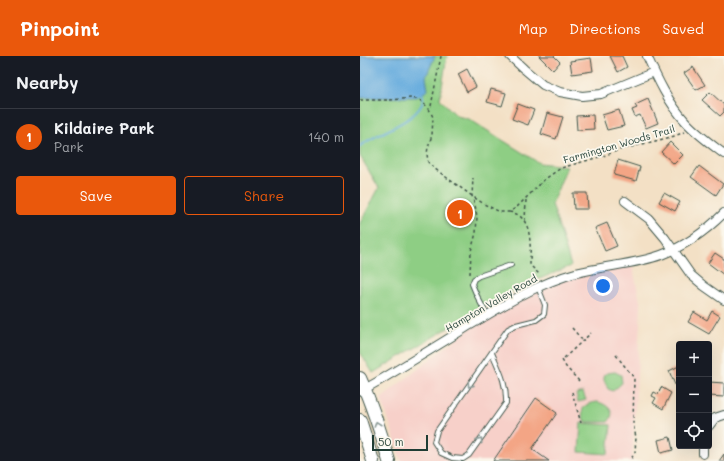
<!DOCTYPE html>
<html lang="en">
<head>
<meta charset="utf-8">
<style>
  body { margin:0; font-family:Mali,sans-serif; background:#242831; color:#f1f3f6 }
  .controls { position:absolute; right:12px; bottom:12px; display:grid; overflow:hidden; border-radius:4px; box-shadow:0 4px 16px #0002 }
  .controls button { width:36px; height:36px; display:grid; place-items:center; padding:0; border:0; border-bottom:1px solid #363941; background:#171b24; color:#f1f3f6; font:20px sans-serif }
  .scale { position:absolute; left:12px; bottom:10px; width:56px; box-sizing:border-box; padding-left:4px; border:2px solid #1f3d34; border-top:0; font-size:11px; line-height:14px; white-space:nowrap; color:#1f3d34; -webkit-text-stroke:3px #fbf7ec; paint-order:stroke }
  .you { position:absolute; left:243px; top:230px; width:14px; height:14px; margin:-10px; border:3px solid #fff; border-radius:50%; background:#1a73e8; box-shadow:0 0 0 6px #1a73e833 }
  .badge { display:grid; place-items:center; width:26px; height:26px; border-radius:50%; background:#ea580c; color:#fff; font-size:13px; font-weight:700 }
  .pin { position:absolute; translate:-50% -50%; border:2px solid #fff; box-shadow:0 1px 4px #0006 }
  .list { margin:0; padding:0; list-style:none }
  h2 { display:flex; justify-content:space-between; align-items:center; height:52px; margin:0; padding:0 16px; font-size:17px }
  h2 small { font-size:13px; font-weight:400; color:#9ea1a6 }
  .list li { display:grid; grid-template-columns:26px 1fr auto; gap:12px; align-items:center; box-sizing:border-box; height:56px; padding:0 16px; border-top:1px solid #363941 }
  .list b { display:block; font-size:15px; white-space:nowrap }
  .list p { margin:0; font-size:13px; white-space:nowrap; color:#9ea1a6 }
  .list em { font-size:13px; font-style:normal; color:#9ea1a6 }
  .actions { display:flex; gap:8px; padding:12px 16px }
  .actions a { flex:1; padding:9px 0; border:1px solid #ea580c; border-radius:4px; text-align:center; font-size:14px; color:#ea580c }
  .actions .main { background:#ea580c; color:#fff }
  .icon { flex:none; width:22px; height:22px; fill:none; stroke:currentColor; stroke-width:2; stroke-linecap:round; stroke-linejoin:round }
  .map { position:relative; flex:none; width:364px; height:405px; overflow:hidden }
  header { display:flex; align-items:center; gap:24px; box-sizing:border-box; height:56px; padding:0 20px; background:#ea580c; color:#fff }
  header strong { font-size:19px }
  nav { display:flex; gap:22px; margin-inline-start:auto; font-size:14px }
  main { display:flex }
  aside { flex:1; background:#171b24 }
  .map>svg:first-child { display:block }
  .built { fill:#f7d0c9 }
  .green { fill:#8ece84; stroke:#56865c }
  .water { fill:#69adde; stroke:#447589 }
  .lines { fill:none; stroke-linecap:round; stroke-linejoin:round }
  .stream { stroke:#69adde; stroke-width:2 }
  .building { fill:#f3a585 }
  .service-casing { stroke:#3f554a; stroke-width:6 }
  .minor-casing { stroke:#3f554a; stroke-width:10 }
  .primary-casing { stroke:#3f554a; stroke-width:14 }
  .path { stroke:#3f554a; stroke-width:1.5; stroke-dasharray:3 3; stroke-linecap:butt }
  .service { stroke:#fff; stroke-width:4 }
  .minor { stroke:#fff; stroke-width:8 }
  .primary { stroke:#fff; stroke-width:12 }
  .oneway { stroke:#8f9e9a }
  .labels { text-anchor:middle; stroke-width:3.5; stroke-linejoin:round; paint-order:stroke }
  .street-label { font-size:10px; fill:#1f3d34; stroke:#fbf7ec }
</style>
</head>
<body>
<header>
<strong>Pinpoint</strong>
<nav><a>Map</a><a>Directions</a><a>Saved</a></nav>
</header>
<main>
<aside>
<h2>Nearby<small></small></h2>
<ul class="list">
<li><span class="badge">1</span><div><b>Kildaire Park</b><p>Park</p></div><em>140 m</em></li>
</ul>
<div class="actions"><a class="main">Save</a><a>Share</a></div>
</aside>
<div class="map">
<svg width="364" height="405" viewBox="0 0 364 405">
  <rect width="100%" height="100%" fill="#fbf7ec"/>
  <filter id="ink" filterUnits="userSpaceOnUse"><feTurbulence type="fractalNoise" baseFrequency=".025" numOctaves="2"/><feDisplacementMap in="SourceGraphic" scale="8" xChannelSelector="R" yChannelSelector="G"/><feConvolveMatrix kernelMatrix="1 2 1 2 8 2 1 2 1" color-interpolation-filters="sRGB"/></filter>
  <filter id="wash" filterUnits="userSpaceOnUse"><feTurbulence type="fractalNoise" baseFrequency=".012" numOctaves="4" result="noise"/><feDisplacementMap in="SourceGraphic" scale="16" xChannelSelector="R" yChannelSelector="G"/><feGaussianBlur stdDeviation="0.9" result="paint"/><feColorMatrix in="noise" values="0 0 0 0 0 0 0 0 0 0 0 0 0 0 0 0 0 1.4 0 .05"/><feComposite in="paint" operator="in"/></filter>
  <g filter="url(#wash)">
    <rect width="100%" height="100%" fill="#f3e0c5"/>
    <path class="built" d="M272,207L281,250L272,405H41L32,374L21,342L26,338L127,259L176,231Z"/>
    <path class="green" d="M0,0H87L80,43L97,60L109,63L179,107L207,110L192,148L211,210L172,226L135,244L13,317L0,296V167L19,132L0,100Z
      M255,316L261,319L262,327L253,335L248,333L244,324V319L247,317Z
      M223,336L226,344L218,346L216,338Z
      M238,346C248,349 257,356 248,366H227L224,364C219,351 226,347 238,346Z
      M221,367L251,369L248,398L219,396Z"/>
    <path class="water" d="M0,0H75L66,21L68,34L57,41L0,42Z"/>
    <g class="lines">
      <path class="stream" d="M0,90C14,78 61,64 63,44C64,42 62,38 62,35"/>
    </g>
    <g id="blocks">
      <path class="building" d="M179,0H194L200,6L193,14Z
        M250,0H262L267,11L258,16Z
        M231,2L233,15L212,18L210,5Z
        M333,11L345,29L336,34L324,17Z
        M107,13L116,31L107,36L98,18Z
        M131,33L146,37L142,50L127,46Z
        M350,36L364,49V56L360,60L342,44Z
        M288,43L298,67L286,72L280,59L275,61L272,54L277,52L275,49Z
        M158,48L174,54L168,69L152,63Z
        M259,54L264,70L247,74L242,59Z
        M187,57L203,61L196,83L181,78Z
        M233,59L234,73L217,74L216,60Z
        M310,86L323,99L314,108L301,96Z
        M258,104L280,111L276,125L254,119Z
        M339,110L363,128L356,139L331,121Z
        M213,137H227L228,153H214Z
        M304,137L320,146L315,155L299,146Z
        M247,167L257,190L245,195L235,172Z
        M355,197L364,203V219L348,207Z
        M352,255L360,260L349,278L328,266L334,256L347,264Z
        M319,310V329L316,331L309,315Z
        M349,326L364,327V341L349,340Z
        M301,331L311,337L303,353L293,347L296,342L292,340L294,336L298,338Z
        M176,342L197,357L172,393L189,405H133Z
        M310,381L313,394L301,397L298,384Z
        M364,398V405H359Z"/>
    </g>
  </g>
  <g filter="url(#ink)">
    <use href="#blocks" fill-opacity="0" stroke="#3f554a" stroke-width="1"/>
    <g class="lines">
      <g class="service-casing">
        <path id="service" d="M127,259L117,240L112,228L114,223L119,220L151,209
          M132,297C139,313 147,328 146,347L109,399L103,403L92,402L81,397L74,386L77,375L141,283L148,273L156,269L176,264L184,258L185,249L178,231"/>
      </g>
      <g class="minor-casing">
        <path id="minor" d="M150,0L164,13L183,29L200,36L222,40L241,38L294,16
          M287,0C297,22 309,48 326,66C337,78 351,88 364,98
          M265,145L289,163L305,182L331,219L344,230L364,244
          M1,335L17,326C47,308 77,290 107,271C130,258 152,243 176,232C193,224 212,217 230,214C254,209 279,207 301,199C325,190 346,175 364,157
          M349,370L355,362L364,359
          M343,398V390"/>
      </g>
      <g class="primary-casing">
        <path id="primary" d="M0,322C12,349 21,377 29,405
          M0,364L13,405"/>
      </g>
      <path class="path" d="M81,0L71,50L69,53L73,61L72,79L68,91L67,98L68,106L75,113L112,140L124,148L140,156H149L156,152L185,123L201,112L246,99L259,94L315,80L324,76
        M0,44H30L52,42L60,44L68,52
        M149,156C174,159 170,191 170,209L180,219
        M165,165L166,143
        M110,218L111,195L116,177L117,161L115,149L112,140L113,122
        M212,272L223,285
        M256,299L274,322L273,368L276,381L275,396L270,405
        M219,325L206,311L202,304L231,277
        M212,336L221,367"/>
      <use href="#service" class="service"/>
      <use href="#minor" class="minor"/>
      <use href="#primary" class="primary"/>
    </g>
    <defs><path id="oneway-chevron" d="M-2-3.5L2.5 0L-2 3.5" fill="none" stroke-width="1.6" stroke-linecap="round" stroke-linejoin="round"/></defs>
    <g class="oneway">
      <use href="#oneway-chevron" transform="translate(110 329) rotate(125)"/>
      <use href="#oneway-chevron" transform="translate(17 368) rotate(-109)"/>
      <use href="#oneway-chevron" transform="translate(120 384) rotate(-55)"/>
    </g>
  </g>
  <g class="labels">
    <g class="street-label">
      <text transform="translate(259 88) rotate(-16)" y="4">Farmington Woods Trail</text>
      <text transform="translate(131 247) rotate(-30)" y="4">Hampton Valley Road</text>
    </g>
  </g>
</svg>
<div class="controls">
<button>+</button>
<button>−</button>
<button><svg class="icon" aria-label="locate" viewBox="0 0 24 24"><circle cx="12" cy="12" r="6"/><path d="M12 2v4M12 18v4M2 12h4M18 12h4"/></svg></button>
</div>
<div class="scale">50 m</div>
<div class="you"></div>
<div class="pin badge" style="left:100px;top:157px">1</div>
</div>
</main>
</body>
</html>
